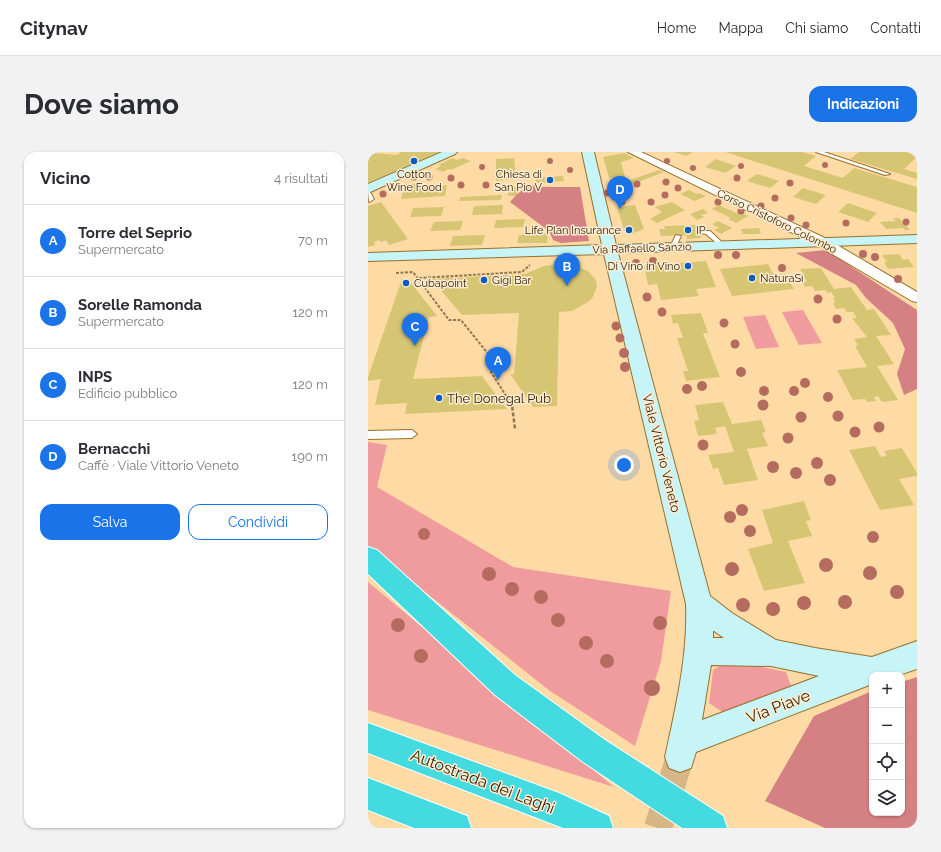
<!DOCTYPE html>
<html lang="it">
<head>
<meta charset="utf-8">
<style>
  body { margin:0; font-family:Raleway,sans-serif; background:#f2f2f3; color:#2b2b33 }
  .controls { position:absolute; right:12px; bottom:12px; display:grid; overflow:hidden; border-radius:8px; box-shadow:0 1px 3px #0004 }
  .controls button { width:36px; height:36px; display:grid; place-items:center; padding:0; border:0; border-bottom:1px solid #e1e1e2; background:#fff; color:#2b2b33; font:20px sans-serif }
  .you { position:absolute; left:256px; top:313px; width:14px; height:14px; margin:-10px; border:3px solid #fff; border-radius:50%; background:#1a73e8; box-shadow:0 0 0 6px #1a73e833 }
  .badge { display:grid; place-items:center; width:26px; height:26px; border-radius:50%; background:#1a73e8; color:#fff; font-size:13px; font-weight:700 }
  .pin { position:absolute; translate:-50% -33px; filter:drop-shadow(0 1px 2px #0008) }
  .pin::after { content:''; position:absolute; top:21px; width:14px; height:12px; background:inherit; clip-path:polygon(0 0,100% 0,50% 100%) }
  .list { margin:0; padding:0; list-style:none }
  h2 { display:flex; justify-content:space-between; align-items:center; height:52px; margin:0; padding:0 16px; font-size:17px }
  h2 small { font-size:13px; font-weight:400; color:#7c7c81 }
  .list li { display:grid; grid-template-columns:26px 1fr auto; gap:12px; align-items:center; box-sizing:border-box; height:72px; padding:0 16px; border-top:1px solid #e1e1e2 }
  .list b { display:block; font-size:15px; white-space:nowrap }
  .list p { margin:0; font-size:13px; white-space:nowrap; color:#7c7c81 }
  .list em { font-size:13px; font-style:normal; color:#7c7c81 }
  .actions { display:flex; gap:8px; padding:12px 16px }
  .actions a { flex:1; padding:9px 0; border:1px solid #1a73e8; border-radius:12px; text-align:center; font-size:14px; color:#1a73e8 }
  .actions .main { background:#1a73e8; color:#fff }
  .icon { flex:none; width:22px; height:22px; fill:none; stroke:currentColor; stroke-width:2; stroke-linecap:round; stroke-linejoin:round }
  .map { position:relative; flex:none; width:549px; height:676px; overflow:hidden; border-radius:12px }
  header { display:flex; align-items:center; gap:24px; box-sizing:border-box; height:56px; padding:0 20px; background:#fff; border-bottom:1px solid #e1e1e2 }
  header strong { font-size:19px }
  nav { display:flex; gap:22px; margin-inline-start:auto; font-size:14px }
  .intro { display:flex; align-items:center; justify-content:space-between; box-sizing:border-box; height:96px; padding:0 24px }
  h1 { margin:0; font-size:28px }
  .button { padding:10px 18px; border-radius:12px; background:#1a73e8; color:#fff; font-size:14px; font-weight:700 }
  main { display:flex; gap:24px; padding:0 24px }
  aside { flex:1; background:#fff; border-radius:12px; box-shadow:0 1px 3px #0004 }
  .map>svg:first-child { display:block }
  .green { fill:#f09b9d }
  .forest { fill:#d58083 }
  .building { fill:#d6c673 }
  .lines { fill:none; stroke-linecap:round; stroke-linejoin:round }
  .secondary-tunnel { stroke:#d6b685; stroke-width:28; stroke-dasharray:28 14; stroke-linecap:butt }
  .lane-casing { stroke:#99712b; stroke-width:2 }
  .street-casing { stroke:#99712b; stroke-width:2 }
  .secondary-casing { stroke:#99712b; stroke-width:2 }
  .highway-casing { stroke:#fff; stroke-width:2 }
  .path-far1 { stroke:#937950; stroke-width:2; stroke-dasharray:3 1.5; stroke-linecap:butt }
  .path { stroke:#937950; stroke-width:2.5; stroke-dasharray:4 2; stroke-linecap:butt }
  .lane { fill:#fff; fill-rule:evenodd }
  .street { fill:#fff; fill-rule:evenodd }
  .secondary { fill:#c7f4f6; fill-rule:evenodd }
  .highway { fill:#44dbe0; fill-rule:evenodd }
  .tree { fill:#b56c5e }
  .poi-dot { fill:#095cc5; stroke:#fdecd1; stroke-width:1.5 }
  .labels { text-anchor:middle; stroke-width:3; stroke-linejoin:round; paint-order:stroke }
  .far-poi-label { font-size:11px; fill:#342305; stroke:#fdecd1; text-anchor:start }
  .far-street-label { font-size:11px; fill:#342305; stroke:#fdecd1 }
  .poi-label { font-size:13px; fill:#342305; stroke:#fdecd1; text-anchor:start }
  .street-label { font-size:13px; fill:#342305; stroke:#fdecd1 }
  .near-street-label { font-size:16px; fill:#342305; stroke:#fdecd1 }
</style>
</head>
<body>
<header>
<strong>Citynav</strong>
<nav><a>Home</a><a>Mappa</a><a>Chi siamo</a><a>Contatti</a></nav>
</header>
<div class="intro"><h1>Dove siamo</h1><a class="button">Indicazioni</a></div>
<main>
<aside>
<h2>Vicino<small>4 risultati</small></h2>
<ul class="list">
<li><span class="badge">A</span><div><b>Torre del Seprio</b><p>Supermercato</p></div><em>70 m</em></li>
<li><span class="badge">B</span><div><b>Sorelle Ramonda</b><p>Supermercato</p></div><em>120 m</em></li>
<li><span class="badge">C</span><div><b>INPS</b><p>Edificio pubblico</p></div><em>120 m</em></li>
<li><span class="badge">D</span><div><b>Bernacchi</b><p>Caffè · Viale Vittorio Veneto</p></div><em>190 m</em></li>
</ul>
<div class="actions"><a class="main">Salva</a><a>Condividi</a></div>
</aside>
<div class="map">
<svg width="549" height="676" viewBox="0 0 549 676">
  <rect width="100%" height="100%" fill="#fedba5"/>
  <path class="green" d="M435,158L454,191L431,193L414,160Z
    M397,163L411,195L388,197L375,165Z
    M0,290L19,293L9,335L145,415L303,439L293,509L267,594L182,539L0,395Z
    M0,430L246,635L0,558Z
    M361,508L418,520L425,539L356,561L341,551L345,518Z"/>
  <path class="forest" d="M162,33L174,35H212L221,89L193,91L185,88L181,79L142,50L149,42Z
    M458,98L549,158V237L536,243L529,222L537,197L525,171L498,146L488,133L428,101Z
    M549,525V676H457L397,649L446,564L504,539V661H534V530Z"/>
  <path class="building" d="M33,0H71L0,31V3L6,1L29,3Z
    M306,0H325L318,4Z
    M357,0H435L448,4L436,14L475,26L486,16L549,35V61Z
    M491,0H549V5L536,17L549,21V27L482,7Z
    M256,1L266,6L253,10L257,25L241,26L235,5Z
    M84,6L89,8L95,6L103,9L83,18L80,17L75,20L67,17L73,14L70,13Z
    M146,6L148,27L128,29V7Z
    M348,7L368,14L357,21L337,15Z
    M291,18L296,20L265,32L243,34L242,29L262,28Z
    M389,22L411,29L402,36L379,29Z
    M195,24L196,29L168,31L167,26Z
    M37,32H69V34L79,33L77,44L33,47Z
    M146,35H153L147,44L139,43Z
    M435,36L458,43L448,52L425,45Z
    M321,38L329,42L331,41L338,44L327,49L312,42Z
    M134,43L133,48L91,49L92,45Z
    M13,50L40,87L21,93L18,88L13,90L11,88L6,90L7,93L0,95V54Z
    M304,50L317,58L289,71L282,67L294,60L287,55Z
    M480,51L509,61L500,70L470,60Z
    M135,53L134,62L104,63L106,54Z
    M267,53L276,77L261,83L256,78L249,55Z
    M351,53L368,61L371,60L380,64L368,71L360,67L363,66L344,57Z
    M76,55L73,64L42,65L45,56Z
    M335,57L340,61L333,63L336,65L329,68L322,62Z
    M525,66H531L542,78H537L535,76L518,77L512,70L528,69Z
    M157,67L155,75L126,76L128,68Z
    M95,69L92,78L62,79L66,70Z
    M350,69L364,76L353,82L346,78L351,76L344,72Z
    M330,73L333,86L319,87L318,83L293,84L291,77H297L296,74Z
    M391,76L393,82H375L373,77Z
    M180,82L179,91H149L151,83Z
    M117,83L114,93L82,94L85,84Z
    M531,102L535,108L540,107L546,115L520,117L516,110H519L514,103Z
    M338,109L348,135L328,137L331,144L293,148L289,132L280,133L276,114Z
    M190,112L210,115L220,119L228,128L229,134L225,145L220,150L204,159L191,160L189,254L165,255L142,222H146L151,161L94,163L63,127L157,122L176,114Z
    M400,112L406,123L417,122L426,137L364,144L352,117Z
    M453,116L466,137L483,135L499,158L506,157L523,183L508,184L526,212L509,214L530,248L514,250L510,244L506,245L508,249L499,250L497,247L485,248L469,218L499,215L487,194L490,193L486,187L499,185L484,166H489L485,160H479L476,156L468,157L465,151L467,150L465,146H467L463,140L459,141L458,138L447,139L444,134L437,135L434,130H439L432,117Z
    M34,127H40L69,164L61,165L45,227L114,224L139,257L37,262L39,251L7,253L13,227L0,229V225Z
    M333,161L340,181H335L352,225L318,229L315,219H320L309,186H315L310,171L305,172L303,163Z
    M355,250L364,272L393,268L398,280L394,281L400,294L379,297L390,328L356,333L350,316L345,317L340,303L366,300L357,274L347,276L349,282L330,284L326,269L331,268L327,253Z
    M507,294L513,305L519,304L516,299L534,296L549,321V324L531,327L546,353L512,358L481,298Z
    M436,349L443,368L438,369L444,384L420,389L437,431L396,439L380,397L405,391L394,358Z"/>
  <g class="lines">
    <path class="secondary-tunnel" d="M290,676L312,605"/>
    <g class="lane-casing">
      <path id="lane" d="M448,0H456L522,22L517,23Z
        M0,39L2,40L6,47L1,50Z
        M330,79H342L357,93L352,94L338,82L330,81Z
        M308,83L313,84L307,96H303L302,95Z
        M44,278L49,282L44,286L0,287V279Z"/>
    </g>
    <g class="street-casing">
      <path id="street" d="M260,0H273L459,87L549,140V150L544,149L449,93Z"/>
    </g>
    <g class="secondary-casing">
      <path id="secondary" d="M74,0H89L87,2L0,41V32Z
        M214,0H226L248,93L549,83V91L250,101L342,444L364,461L408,488L447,496L504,505L549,489V517L531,523H504V532L328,600L323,616L312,620L301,616L297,605C308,554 320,504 318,452L236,102L0,109V101L234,93ZM345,479H346L356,486H345ZM343,513L403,514L451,524L334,568Z"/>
    </g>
    <g class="highway-casing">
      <path id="highway" d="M0,395L9,398L147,523L237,588L355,664L359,676H314L215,610L127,543L0,422Z
        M0,571L191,641L241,664L245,676H195L0,601Z
        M0,626L99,664L103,676H46L0,658Z"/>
    </g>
    <path class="path-far1" d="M28,121L45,120L81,168H93L133,218L123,220L142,250
      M51,126L154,120L162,113"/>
    <path class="path" d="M142,249L144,253L147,277"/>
    <use href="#lane" class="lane"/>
    <use href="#street" class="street"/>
    <use href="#secondary" class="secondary"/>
    <use href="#highway" class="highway"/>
  </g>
  <g class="tree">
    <circle cx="182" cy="9" r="3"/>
    <circle cx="299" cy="9" r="3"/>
    <circle cx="457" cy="13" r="3"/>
    <circle cx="373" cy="14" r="3"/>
    <circle cx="114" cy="15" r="3"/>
    <circle cx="325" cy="16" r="3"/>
    <circle cx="202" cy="18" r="3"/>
    <circle cx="46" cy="25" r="3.5"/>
    <circle cx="61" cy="25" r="3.5"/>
    <circle cx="83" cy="26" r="3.5"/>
    <circle cx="369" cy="26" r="3.5"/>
    <circle cx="298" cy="30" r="3.5"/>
    <circle cx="422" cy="31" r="3.5"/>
    <circle cx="269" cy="32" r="3.5"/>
    <circle cx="93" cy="33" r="3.5"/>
    <circle cx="118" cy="33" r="3.5"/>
    <circle cx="310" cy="36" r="3.5"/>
    <circle cx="239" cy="41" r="3.5"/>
    <circle cx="15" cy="42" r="3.5"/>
    <circle cx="297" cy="43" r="3.5"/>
    <circle cx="407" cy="46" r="3.5"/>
    <circle cx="254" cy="50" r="3.5"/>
    <circle cx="283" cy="50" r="3.5"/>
    <circle cx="350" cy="50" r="3.5"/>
    <circle cx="393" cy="54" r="3.5"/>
    <circle cx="373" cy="59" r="3.5"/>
    <circle cx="423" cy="66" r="3.5"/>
    <circle cx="538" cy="70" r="3.5"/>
    <circle cx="478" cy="71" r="3.5"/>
    <circle cx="438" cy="73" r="3.5"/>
    <circle cx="495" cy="102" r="4"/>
    <circle cx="350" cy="103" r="4"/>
    <circle cx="368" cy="103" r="4"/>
    <circle cx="507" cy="105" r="4"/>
    <circle cx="285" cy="109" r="4"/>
    <circle cx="268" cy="111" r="4"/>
    <circle cx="414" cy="116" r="4"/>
    <circle cx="530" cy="127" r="4"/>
    <circle cx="279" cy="145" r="4.5"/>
    <circle cx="450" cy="147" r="4.5"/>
    <circle cx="294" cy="160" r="4.5"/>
    <circle cx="469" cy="167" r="4.5"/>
    <circle cx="356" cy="171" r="4.5"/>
    <circle cx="248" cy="174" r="4.5"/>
    <circle cx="252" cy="186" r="4.5"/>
    <circle cx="367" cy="192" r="4.5"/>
    <circle cx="256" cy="201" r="5"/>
    <circle cx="257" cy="215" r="5"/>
    <circle cx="373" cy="220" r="5"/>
    <circle cx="437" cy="231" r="5"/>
    <circle cx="334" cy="234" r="5"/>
    <circle cx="319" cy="237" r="5"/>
    <circle cx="396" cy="239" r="5"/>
    <circle cx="426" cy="239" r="5"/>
    <circle cx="460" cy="245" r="5"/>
    <circle cx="395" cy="253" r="5.5"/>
    <circle cx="470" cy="264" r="5.5"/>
    <circle cx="433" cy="265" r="5.5"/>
    <circle cx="511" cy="275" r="5.5"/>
    <circle cx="487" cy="280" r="5.5"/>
    <circle cx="420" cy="286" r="5.5"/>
    <circle cx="335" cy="293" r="5.5"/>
    <circle cx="449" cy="311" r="6"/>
    <circle cx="405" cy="315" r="6"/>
    <circle cx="428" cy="321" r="6"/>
    <circle cx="462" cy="328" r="6"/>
    <circle cx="374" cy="358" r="6"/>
    <circle cx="362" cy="365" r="6"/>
    <circle cx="382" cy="379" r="6"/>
    <circle cx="56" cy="382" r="6"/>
    <circle cx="505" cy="385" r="6"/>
    <circle cx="458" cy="413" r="7"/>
    <circle cx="364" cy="417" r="7"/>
    <circle cx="502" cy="421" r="7"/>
    <circle cx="121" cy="422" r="7"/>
    <circle cx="144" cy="437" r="7"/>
    <circle cx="529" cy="440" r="7"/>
    <circle cx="173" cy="445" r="7"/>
    <circle cx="477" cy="450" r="7"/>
    <circle cx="436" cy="451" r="7"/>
    <circle cx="375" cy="453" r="7"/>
    <circle cx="405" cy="457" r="7"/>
    <circle cx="190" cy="468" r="7"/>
    <circle cx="292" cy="471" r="7"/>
    <circle cx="30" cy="473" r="7"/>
    <circle cx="218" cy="491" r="7"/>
    <circle cx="53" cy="504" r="7"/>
    <circle cx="239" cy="509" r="7"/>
    <circle cx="284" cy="536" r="8"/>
  </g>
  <g class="poi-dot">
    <circle cx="46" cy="9" r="4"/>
    <circle cx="182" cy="28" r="4"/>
    <circle cx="261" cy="78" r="4"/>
    <circle cx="320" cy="78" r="4"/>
    <circle cx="320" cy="114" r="4"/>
    <circle cx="384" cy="126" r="4"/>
    <circle cx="116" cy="128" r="4"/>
    <circle cx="38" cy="131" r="4"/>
    <circle cx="71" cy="246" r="4"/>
  </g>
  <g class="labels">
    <g class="far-poi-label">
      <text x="46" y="26" text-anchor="middle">Cotton<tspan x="46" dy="13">Wine Food</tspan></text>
      <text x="174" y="26" text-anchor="end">Chiesa di<tspan x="174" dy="13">San Pio V</tspan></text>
      <text x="253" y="82" text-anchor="end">Life Plan Insurance</text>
      <text x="328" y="82">IP</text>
      <text x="312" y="118" text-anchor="end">Di Vino in Vino</text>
      <text x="392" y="130">NaturaSì</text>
      <text x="124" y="132">Gigi Bar</text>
      <text x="46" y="135">Cubapoint</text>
    </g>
    <g class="far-street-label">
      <text transform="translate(409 69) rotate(26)" y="4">Corso Cristoforo Colombo</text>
      <text transform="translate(274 96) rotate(-2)" y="4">Via Raffaello Sanzio</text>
    </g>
    <g class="poi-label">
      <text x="79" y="251">The Donegal Pub</text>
    </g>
    <g class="street-label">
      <text transform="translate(294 301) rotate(76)" y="5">Viale Vittorio Veneto</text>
    </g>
    <g class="near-street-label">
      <text transform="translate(410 554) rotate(-21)" y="6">Via Piave</text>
      <text transform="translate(115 629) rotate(21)" y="6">Autostrada dei Laghi</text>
    </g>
  </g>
</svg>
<div class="controls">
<button>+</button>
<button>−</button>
<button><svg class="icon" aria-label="locate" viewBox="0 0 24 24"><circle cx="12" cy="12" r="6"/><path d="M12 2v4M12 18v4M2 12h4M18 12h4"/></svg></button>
<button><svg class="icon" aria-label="layers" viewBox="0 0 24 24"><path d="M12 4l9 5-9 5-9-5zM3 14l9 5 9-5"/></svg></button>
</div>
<div class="you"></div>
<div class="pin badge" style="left:130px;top:228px">A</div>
<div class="pin badge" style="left:199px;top:134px">B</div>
<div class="pin badge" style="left:47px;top:194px">C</div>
<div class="pin badge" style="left:252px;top:57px">D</div>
</div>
</main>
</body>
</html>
